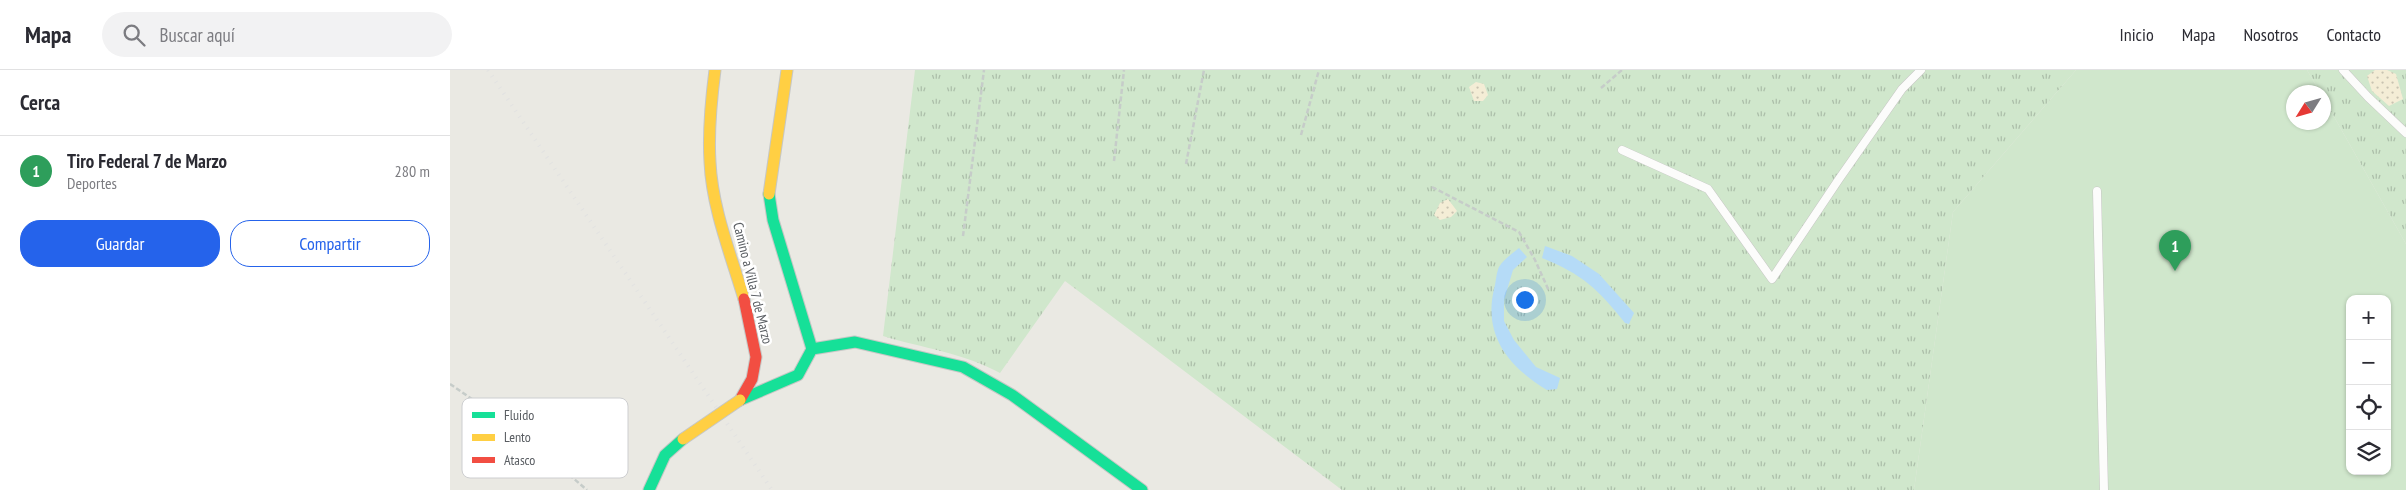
<!DOCTYPE html>
<html lang="es">
<head>
<meta charset="utf-8">
<style>
  body { margin:0; font-family:"PT Sans Narrow",sans-serif; background:#f2f2f3; color:#2b2b33 }
  .controls { position:absolute; right:15px; bottom:15px; display:grid; overflow:hidden; border-radius:10px; box-shadow:0 1px 4px #0004 }
  .controls button { width:45px; height:45px; display:grid; place-items:center; padding:0; border:0; border-bottom:1px solid #e1e1e2; background:#fff; color:#2b2b33; font:25px sans-serif }
  .compass { position:absolute; left:1836px; top:15px; width:45px; height:45px; border-radius:50%; background:#fff; box-shadow:0 1px 4px #0004; rotate:233deg }
  .you { position:absolute; left:1074px; top:229px; width:18px; height:18px; margin:-12px; border:4px solid #fff; border-radius:50%; background:#1a73e8; box-shadow:0 0 0 8px #1a73e833 }
  .badge { display:grid; place-items:center; width:32px; height:32px; border-radius:50%; background:#2563eb; color:#fff; font-size:16px; font-weight:700 }
  .pin { position:absolute; translate:-50% -41px; filter:drop-shadow(0 1px 2px #0008) }
  .pin::after { content:''; position:absolute; top:26px; width:18px; height:15px; background:inherit; clip-path:polygon(0 0,100% 0,50% 100%) }
  .list { margin:0; padding:0; list-style:none }
  h2 { display:flex; justify-content:space-between; align-items:center; height:65px; margin:0; padding:0 20px; font-size:21px }
  h2 small { font-size:16px; font-weight:400; color:#7c7c81 }
  .list li { display:grid; grid-template-columns:32px 1fr auto; gap:15px; align-items:center; box-sizing:border-box; height:70px; padding:0 20px; border-top:1px solid #e1e1e2 }
  .list b { display:block; font-size:19px; white-space:nowrap }
  .list p { margin:0; font-size:16px; white-space:nowrap; color:#7c7c81 }
  .list em { font-size:16px; font-style:normal; color:#7c7c81 }
  .actions { display:flex; gap:10px; padding:15px 20px }
  .actions a { flex:1; padding:11px 0; border:1px solid #2563eb; border-radius:20px; text-align:center; font-size:18px; color:#2563eb }
  .actions .main { background:#2563eb; color:#fff }
  .icon { flex:none; width:28px; height:28px; fill:none; stroke:currentColor; stroke-width:2; stroke-linecap:round; stroke-linejoin:round }
  .map { position:relative; flex:none; width:1956px; height:420px; overflow:hidden }
  header { display:flex; align-items:center; gap:30px; box-sizing:border-box; height:70px; padding:0 25px; background:#fff; border-bottom:1px solid #e1e1e2 }
  header strong { font-size:24px }
  nav { display:flex; gap:28px; margin-inline-start:auto; font-size:18px }
  .search { width:350px; height:45px; background:#f2f2f3; display:flex; align-items:center; gap:12px; box-sizing:border-box; padding:0 18px; border-radius:28px; color:#7c7c81; font-size:19px }
  main { display:flex }
  aside { flex:1; background:#fff }
  .map>svg:first-child { display:block }
  .grass { fill:url(#grass-tufts) }
  .sand { fill:url(#sand-dots) }
  .pitch { fill:#d0e7cc; fill-rule:evenodd }
  .water { fill:#b5dbf7 }
  .lines { fill:none; stroke-linecap:round; stroke-linejoin:round }
  .lane-casing { stroke:#c6c6c4; stroke-width:9 }
  .fast-casing { stroke:#c6c7c5; stroke-width:13 }
  .slow-casing { stroke:#c6c7c5; stroke-width:13 }
  .jam-casing { stroke:#c6c7c5; stroke-width:13 }
  .path { stroke:#c6ccc9; stroke-width:2.5; stroke-dasharray:5 2.5; stroke-linecap:butt }
  .lane { stroke:#fcfcfb; stroke-width:8 }
  .fast { stroke:#16e098; stroke-width:11 }
  .slow { stroke:#ffcf43; stroke-width:11 }
  .jam { stroke:#f24e42; stroke-width:11 }
  .rail { stroke:#e2e2e1; stroke-width:4; stroke-dasharray:1 6; stroke-linecap:butt }
  .slow-bridge-casing { stroke:#c6c7c5; stroke-width:13; stroke-linecap:butt }
  .slow-bridge { stroke:#ffcf43; stroke-width:11 }
  .labels { text-anchor:middle; stroke-width:5; stroke-linejoin:round; paint-order:stroke }
  .street-label { font-size:14px; fill:#595d62; stroke:#fff }
  .key { fill:#fff; stroke:#cdced0; stroke-width:1 }
  .key-label { font-size:14px; fill:#595d62 }
</style>
</head>
<body>
<header>
<strong>Mapa</strong>
<div class="search"><svg class="icon" aria-label="search" viewBox="0 0 24 24"><circle cx="10" cy="10" r="6"/><path d="M15 15l6 6"/></svg>Buscar aquí</div>
<nav><a>Inicio</a><a>Mapa</a><a>Nosotros</a><a>Contacto</a></nav>
</header>
<main>
<aside>
<h2>Cerca<small></small></h2>
<ul class="list">
<li><span class="badge" style="background:#2e9e5b">1</span><div><b>Tiro Federal 7 de Marzo</b><p>Deportes</p></div><em>280 m</em></li>
</ul>
<div class="actions"><a class="main">Guardar</a><a>Compartir</a></div>
</aside>
<div class="map">
<svg width="1956" height="420" viewBox="0 0 1956 420">
  <defs>
    <pattern id="grass-tufts" width="24" height="20" patternUnits="userSpaceOnUse" patternTransform="scale(1.25)"><rect width="24" height="20" fill="#d0e7cc"/><path d="M3 7l-1-3M5 7V3M7 7l1-3M15 17l-1-3M17 17v-4M19 17l1-3" fill="none" stroke="#acbea9"/></pattern>
    <pattern id="sand-dots" width="8" height="8" patternUnits="userSpaceOnUse" patternTransform="scale(1.25)"><rect width="8" height="8" fill="#f4edd6"/><path d="M2 2h.1M6 6h.1" fill="none" stroke="#c9c3b1" stroke-width="1.8" stroke-linecap="round"/></pattern>
  </defs>
  <rect width="100%" height="100%" fill="#eae9e3"/>
  <path class="grass" d="M465,0H1626L1503,142L1464,420H892L615,211L550,303C514,283 472,278 433,266Z
    M1857,0H1956V174L1874,29V22H1870Z"/>
  <path class="sand" d="M1925,0H1937L1946,4L1953,29L1939,36L1922,21L1917,6Z
    M1026,12L1034,14L1038,25L1033,31H1024L1019,17Z
    M998,129L1007,141L1001,147L990,150L984,145L990,133Z"/>
  <path class="pitch" d="M1626,0H1857L1870,22H1844V52H1874V29L1956,174V420H1464L1503,142ZM1900,229H1937V401H1900Z"/>
  <path class="water" d="M1095,176L1122,186L1149,204L1184,243L1179,254L1175,253C1148,219 1132,204 1092,188Z
    M1069,178L1077,187L1063,200L1054,230V251L1064,270L1086,297L1110,308L1107,319L1097,320C1059,297 1033,266 1044,219C1046,213 1046,203 1049,197C1053,190 1063,183 1069,178Z"/>
  <g class="lines">
    <g class="lane-casing">
      <path id="lane" d="M1893,0L1918,27L1956,63
        M1172,80L1258,119L1322,209L1389,109L1452,19L1471,0
        M1647,121L1654,420"/>
    </g>
    <g class="fast-casing">
      <path id="fast" d="M362,279L405,272L513,297L562,325L692,420
        M290,330L348,305L362,279L323,150L319,124
        M199,420L215,385L233,369"/>
    </g>
    <g class="slow-casing">
      <path id="slow" d="M265,0C261,31 258,61 260,92C262,138 281,185 294,229
        M319,124L337,0"/>
    </g>
    <g class="jam-casing">
      <path id="jam" d="M290,330L302,309L306,287L294,229"/>
    </g>
    <path class="path" d="M1151,18L1172,0
      M851,65L869,0
      M664,91L674,0
      M736,94L754,0
      M982,117L1069,162L1085,190L1099,221
      M513,166L534,0
      M0,314L67,360L137,420"/>
    <use href="#lane" class="lane"/>
    <use href="#fast" class="fast"/>
    <use href="#slow" class="slow"/>
    <use href="#jam" class="jam"/>
    <path class="rail" d="M38,0L322,420"/>
    <g class="slow-bridge-casing">
      <path id="slow-bridge" d="M233,369L290,330"/>
    </g>
    <use href="#slow-bridge" class="slow-bridge"/>
  </g>
  <g class="labels">
    <g class="street-label">
      <text transform="translate(303 213) rotate(76)" y="5">Camino a Villa 7 de Marzo</text>
    </g>
  </g>
  <rect x="12" y="328" width="166" height="80" rx="8" class="key"/>
  <rect x="22" y="342" width="23" height="6" fill="#16e098"/>
  <rect x="22" y="364" width="23" height="7" fill="#ffcf43"/>
  <rect x="22" y="387" width="23" height="6" fill="#f24e42"/>
  <g class="key-label">
    <text x="54" y="350">Fluido</text>
    <text x="54" y="372">Lento</text>
    <text x="54" y="395">Atasco</text>
  </g>
</svg>
<div class="controls">
<button>+</button>
<button>−</button>
<button><svg class="icon" aria-label="locate" viewBox="0 0 24 24"><circle cx="12" cy="12" r="6"/><path d="M12 2v4M12 18v4M2 12h4M18 12h4"/></svg></button>
<button><svg class="icon" aria-label="layers" viewBox="0 0 24 24"><path d="M12 4l9 5-9 5-9-5zM3 14l9 5 9-5"/></svg></button>
</div>
<svg class="compass" viewBox="-18 -18 36 36"><path d="M0-13l5 13h-10z" fill="#e53935"/><path d="M0 13l5-13h-10z" fill="#7c7c81"/></svg>
<div class="you"></div>
<div class="pin badge" style="left:1725px;top:201px;background:#2e9e5b">1</div>
</div>
</main>
</body>
</html>
